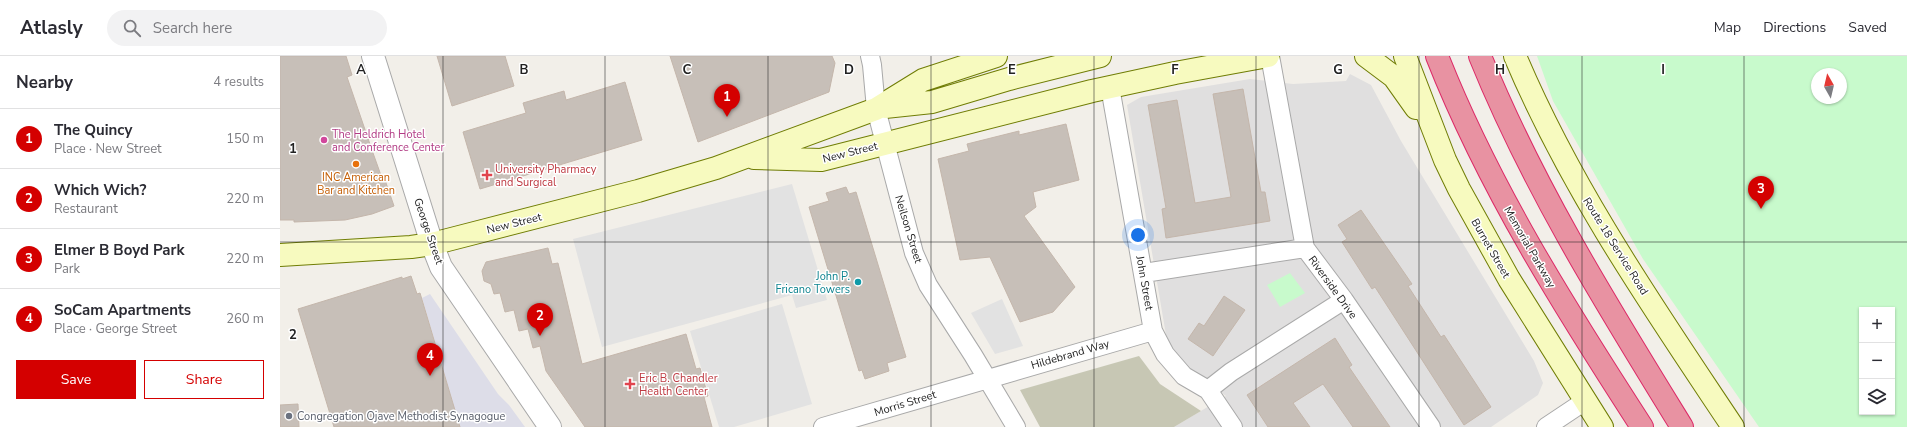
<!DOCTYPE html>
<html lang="en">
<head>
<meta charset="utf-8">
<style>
  body { margin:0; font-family:"Nunito Sans",sans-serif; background:#f2f2f3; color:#2b2b33 }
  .controls { position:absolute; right:12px; bottom:12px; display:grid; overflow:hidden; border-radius:0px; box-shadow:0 1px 3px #0004 }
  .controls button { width:36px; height:36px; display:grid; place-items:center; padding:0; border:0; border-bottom:1px solid #e1e1e2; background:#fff; color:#2b2b33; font:20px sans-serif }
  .compass { position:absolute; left:1531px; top:12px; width:36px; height:36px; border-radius:50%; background:#fff; box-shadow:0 1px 3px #0004; rotate:352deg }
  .you { position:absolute; left:858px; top:179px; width:14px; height:14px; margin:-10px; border:3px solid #fff; border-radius:50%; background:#1a73e8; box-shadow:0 0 0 6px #1a73e833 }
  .badge { display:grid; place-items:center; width:26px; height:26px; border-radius:50%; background:#d40000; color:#fff; font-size:13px; font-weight:700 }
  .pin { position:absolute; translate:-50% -33px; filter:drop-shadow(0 1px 2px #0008) }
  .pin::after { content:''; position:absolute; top:21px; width:14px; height:12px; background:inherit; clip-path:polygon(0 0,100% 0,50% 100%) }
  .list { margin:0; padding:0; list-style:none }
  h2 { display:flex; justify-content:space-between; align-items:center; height:52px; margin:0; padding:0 16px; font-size:17px }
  h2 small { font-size:13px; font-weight:400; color:#7c7c81 }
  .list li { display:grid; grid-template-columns:26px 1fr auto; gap:12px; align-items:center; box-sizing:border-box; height:60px; padding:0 16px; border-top:1px solid #e1e1e2 }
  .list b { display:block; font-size:15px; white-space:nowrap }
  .list p { margin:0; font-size:13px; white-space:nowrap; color:#7c7c81 }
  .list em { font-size:13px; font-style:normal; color:#7c7c81 }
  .actions { display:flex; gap:8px; padding:12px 16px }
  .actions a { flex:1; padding:9px 0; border:1px solid #d40000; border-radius:0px; text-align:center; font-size:14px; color:#d40000 }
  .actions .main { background:#d40000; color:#fff }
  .icon { flex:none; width:22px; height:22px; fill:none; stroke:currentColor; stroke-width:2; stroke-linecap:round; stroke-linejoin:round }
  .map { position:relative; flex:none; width:1627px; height:371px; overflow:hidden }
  header { display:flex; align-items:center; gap:24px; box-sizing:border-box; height:56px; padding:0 20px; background:#fff; border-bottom:1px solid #e1e1e2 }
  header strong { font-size:19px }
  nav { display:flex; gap:22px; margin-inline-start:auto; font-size:14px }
  .search { width:280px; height:36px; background:#f2f2f3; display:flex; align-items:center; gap:10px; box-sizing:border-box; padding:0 14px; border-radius:22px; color:#7c7c81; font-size:15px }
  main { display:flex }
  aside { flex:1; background:#fff }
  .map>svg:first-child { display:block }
  .residential { fill:#e0dfdf }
  .construction { fill:#c7c7b4 }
  .park { fill:#c8facc; fill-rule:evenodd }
  .parking { fill:#e2e2e2 }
  .plaza { fill:#dddde8 }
  .building { fill:#c7bfb8; stroke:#c4b6ab }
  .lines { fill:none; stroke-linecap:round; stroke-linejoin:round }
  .minor-casing { stroke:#a9a9a9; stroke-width:20 }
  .tertiary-casing { stroke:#a9a9a9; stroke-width:24 }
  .secondary-casing { stroke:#707d05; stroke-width:24 }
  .motorway-casing { stroke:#dc2a67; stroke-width:24 }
  .minor { stroke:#fff; stroke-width:18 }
  .tertiary { stroke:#fff; stroke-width:22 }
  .secondary { stroke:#f7fabf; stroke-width:22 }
  .motorway { stroke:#e892a2; stroke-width:22 }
  .grid { fill:none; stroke:#222; stroke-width:1; stroke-opacity:0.55 }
  .hotel-dot { fill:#d1479c; stroke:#fff; stroke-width:1.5 }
  .food-dot { fill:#e8710a; stroke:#fff; stroke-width:1.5 }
  .health-dot { fill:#e0444e; stroke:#fff; stroke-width:1.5 }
  .culture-dot { fill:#0f9aa8; stroke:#fff; stroke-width:1.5 }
  .worship-dot { fill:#6b7280; stroke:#fff; stroke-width:1.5 }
  .labels { text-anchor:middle; stroke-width:3; stroke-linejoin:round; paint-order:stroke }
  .hotel-label { font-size:11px; fill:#b23c85; stroke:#fff; text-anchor:start }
  .street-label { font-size:11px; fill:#222; stroke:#fff }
  .health-label { font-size:11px; fill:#be3a42; stroke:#fff; text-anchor:start }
  .food-label { font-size:11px; fill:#c56008; stroke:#fff }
  .culture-label { font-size:11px; fill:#0d838f; stroke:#fff; text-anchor:end }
  .worship-label { font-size:11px; fill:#5b616d; stroke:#fff; text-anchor:start }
  .grid-label { font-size:13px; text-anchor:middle; font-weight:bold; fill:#222; stroke:#fff; stroke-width:3; stroke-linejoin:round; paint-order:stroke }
</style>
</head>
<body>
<header>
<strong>Atlasly</strong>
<div class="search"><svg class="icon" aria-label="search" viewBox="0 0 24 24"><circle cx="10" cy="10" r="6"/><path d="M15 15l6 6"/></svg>Search here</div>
<nav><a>Map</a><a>Directions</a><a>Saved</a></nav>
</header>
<main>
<aside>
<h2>Nearby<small>4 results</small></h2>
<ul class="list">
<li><span class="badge">1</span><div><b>The Quincy</b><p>Place · New Street</p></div><em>150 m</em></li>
<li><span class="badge">2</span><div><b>Which Wich?</b><p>Restaurant</p></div><em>220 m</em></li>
<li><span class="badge">3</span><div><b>Elmer B Boyd Park</b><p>Park</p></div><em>220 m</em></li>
<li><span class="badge">4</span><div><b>SoCam Apartments</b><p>Place · George Street</p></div><em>260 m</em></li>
</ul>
<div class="actions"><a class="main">Save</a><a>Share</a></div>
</aside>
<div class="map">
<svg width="1627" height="371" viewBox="0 0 1627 371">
  <rect width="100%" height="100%" fill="#f2efe9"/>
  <path class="residential" d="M1070,18L1091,29L1121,85L1254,305L1263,327L1258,339L1211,371H894L946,340L907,311L887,285L847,49L861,41L970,23L1013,28L1066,25Z"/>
  <path class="construction" d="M859,300L880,328L921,355L894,371H760L740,334Z"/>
  <path class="park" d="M1257,0H1627V371H1479L1363,203L1273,45ZM1537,18H1561V42H1537ZM1582,254H1612V356H1582Z
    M1010,217L1025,237L1000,251L987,229Z"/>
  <path class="parking" d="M512,128L547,244L516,252L512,239L322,291L293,183Z
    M722,243L743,290L715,298L691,257Z
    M502,248L532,348L454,371H439L410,275Z"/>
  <path class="plaza" d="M150,238L218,338L229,349L245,371H180L142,242Z"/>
  <path class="building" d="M0,0H66L72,19L67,21L93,97L103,125L105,124L114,150L92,158L65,164L14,166V164H0Z
    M157,0H225L234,30L172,50Z
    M390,0H552L555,7L549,36L418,86Z
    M345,26L362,84L200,133L183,76L246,57L243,47L284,35L286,44Z
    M963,33L981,136H985L990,165L886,182L882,153L886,152L868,49L897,44L915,147L951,141L933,38Z
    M786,68L799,124L753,136L756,151L744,160L795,231L773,256L740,266L710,201L680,204L658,103L689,95L687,88L739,75V79Z
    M566,131L569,138L576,136L626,301L607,307L609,315L585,323L582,314L579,315L529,151L549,145L546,137Z
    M1081,154L1132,228L1128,230L1161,281L1164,279L1211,351L1184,369L1095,231L1092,233L1062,186L1067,183L1058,169Z
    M268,192L272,208L278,207L302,308L406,278L416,313L420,312L428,340L424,341L432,371H305L266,315L260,290L253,292L248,273L239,275L234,254L225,256L220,237L214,238L211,228L204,225L202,215L206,206Z
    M131,220L137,238L140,237L180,371H54L18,253L122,221V223Z
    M944,240L965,254L933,300L908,283L919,267L924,270Z
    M1055,282L1072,309L1069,311L1110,371H1073L1043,328L1013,347L1030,371H988L967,339Z
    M18,348L19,371H0V349Z"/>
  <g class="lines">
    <g class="minor-casing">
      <path id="minor" d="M590,0L592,9L596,53L634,197L648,229L693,299L736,371
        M990,0L1025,192L1064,244L1151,371
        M830,31L873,275L885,298L904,320L928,334L953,371
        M864,217L1025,192
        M928,334L951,316L1064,244
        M543,371L873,275
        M1266,371L1305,345"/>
    </g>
    <g class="tertiary-casing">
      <path id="tertiary" d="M93,0L152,188L161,211L270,371"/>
    </g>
    <g class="secondary-casing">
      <path id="secondary" d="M1086,0L1114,21L1136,52
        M1125,0L1165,104L1179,133L1229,223L1322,371
        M1235,0C1291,133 1373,251 1453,371
        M605,51L652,46L729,23L820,0
        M474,102L541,104L812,35L895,17L988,0
        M0,199L131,191L152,188L358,135L436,112L596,53L643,24L716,0"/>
    </g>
    <g class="motorway-casing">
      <path id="motorway" d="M1157,0C1209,132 1285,252 1362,371
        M1200,0C1253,131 1328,251 1402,371"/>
    </g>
    <use href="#minor" class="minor"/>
    <use href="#tertiary" class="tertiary"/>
    <use href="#secondary" class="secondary"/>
    <use href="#motorway" class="motorway"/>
  </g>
  <path class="grid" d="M163,0V371M325,0V371M488,0V371M651,0V371M814,0V371M976,0V371M1139,0V371M1302,0V371M1464,0V371M0,186H1627"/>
  <circle class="hotel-dot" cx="44" cy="84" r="4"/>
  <circle class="food-dot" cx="76" cy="108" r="4"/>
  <g class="health-dot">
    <path d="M205 113h4v4h4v4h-4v4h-4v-4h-4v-4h4z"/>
    <path d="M348 322h4v4h4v4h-4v4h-4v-4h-4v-4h4z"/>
  </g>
  <circle class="culture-dot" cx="578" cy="226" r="4"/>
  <circle class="worship-dot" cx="9" cy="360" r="4"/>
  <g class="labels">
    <g class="hotel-label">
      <text x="52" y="82">The Heldrich Hotel<tspan x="52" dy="13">and Conference Center</tspan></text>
    </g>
    <g class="street-label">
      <text transform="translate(570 96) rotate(-14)" y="4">New Street</text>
      <text transform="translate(234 167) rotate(-14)" y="4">New Street</text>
      <text transform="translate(629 173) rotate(73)" y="4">Neilson Street</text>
      <text transform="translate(149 175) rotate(71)" y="4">George Street</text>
      <text transform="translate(1336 190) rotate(58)" y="4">Route 18 Service Road</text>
      <text transform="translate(1250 191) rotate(60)" y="4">Memorial Parkway</text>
      <text transform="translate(1211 192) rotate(60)" y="4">Burnet Street</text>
      <text transform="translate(865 227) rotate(80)" y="4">John Street</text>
      <text transform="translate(1053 231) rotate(54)" y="4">Riverside Drive</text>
      <text transform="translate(790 298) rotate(-16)" y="4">Hildebrand Way</text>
      <text transform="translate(625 347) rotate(-17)" y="4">Morris Street</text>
    </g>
    <g class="health-label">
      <text x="215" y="117">University Pharmacy<tspan x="215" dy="13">and Surgical</tspan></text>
      <text x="359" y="326">Eric B. Chandler<tspan x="359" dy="13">Health Center</tspan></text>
    </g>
    <g class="food-label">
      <text x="76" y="125">INC American<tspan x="76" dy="13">Bar and Kitchen</tspan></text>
    </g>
    <g class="culture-label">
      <text x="570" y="224">John P.<tspan x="570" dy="13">Fricano Towers</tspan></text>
    </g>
    <g class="worship-label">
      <text x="17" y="364">Congregation Ojave Methodist Synagogue</text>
    </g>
  </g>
  <g class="grid-label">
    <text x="81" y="18">A</text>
    <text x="244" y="18">B</text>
    <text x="407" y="18">C</text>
    <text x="569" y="18">D</text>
    <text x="732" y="18">E</text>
    <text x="895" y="18">F</text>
    <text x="1058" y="18">G</text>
    <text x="1220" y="18">H</text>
    <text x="1383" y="18">I</text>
    <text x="13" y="97">1</text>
    <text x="13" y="283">2</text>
  </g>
</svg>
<div class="controls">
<button>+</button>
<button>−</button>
<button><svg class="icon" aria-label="layers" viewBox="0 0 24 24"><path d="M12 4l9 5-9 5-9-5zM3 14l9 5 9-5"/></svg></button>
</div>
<svg class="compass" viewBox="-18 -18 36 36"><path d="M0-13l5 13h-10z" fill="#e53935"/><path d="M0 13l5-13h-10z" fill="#7c7c81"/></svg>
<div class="you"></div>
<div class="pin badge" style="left:447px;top:61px">1</div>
<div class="pin badge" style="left:260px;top:280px">2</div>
<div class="pin badge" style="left:1481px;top:153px">3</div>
<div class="pin badge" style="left:150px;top:320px">4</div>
</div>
</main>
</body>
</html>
